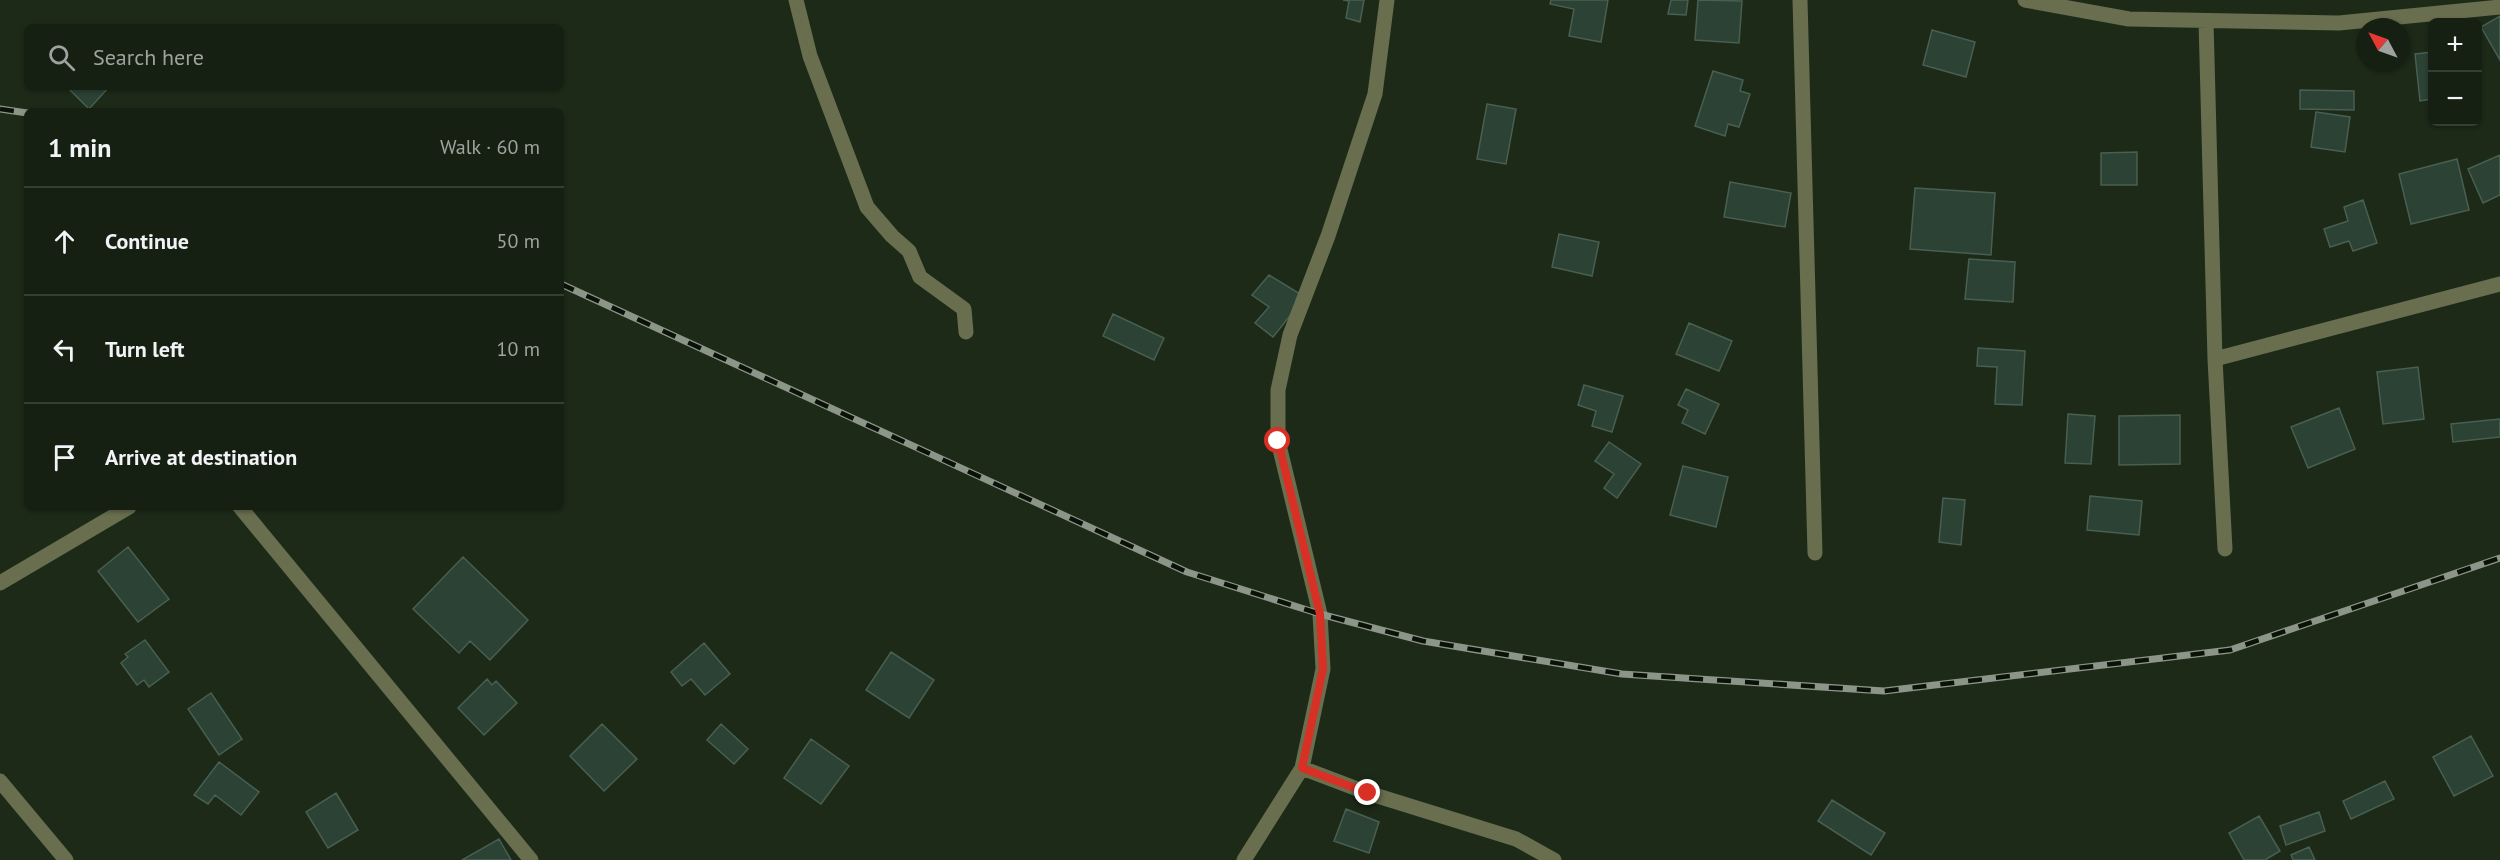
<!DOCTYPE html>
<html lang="en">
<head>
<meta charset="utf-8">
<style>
  body { margin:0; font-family:"PT Sans",sans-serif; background:#232d20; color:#f1f3f6 }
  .controls { position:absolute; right:18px; top:18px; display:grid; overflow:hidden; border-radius:9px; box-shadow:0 2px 4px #0004 }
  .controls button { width:54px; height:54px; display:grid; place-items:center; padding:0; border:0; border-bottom:2px solid #353e32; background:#162012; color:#f1f3f6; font:30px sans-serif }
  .compass { position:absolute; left:2356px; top:18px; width:54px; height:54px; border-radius:50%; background:#162012; box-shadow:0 2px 4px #0004; rotate:311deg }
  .stop { position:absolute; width:18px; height:18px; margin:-14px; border:4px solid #d93025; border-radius:50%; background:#fff }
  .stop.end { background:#d93025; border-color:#fff; box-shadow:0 2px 6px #0008 }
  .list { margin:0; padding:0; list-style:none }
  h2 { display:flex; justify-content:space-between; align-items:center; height:78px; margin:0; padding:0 24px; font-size:26px }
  h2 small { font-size:20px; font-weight:400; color:#9ea39f }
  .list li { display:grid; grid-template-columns:39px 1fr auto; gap:18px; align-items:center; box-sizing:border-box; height:108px; padding:0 24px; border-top:2px solid #353e32 }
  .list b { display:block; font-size:22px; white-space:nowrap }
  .list em { font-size:20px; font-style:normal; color:#9ea39f }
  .icon { flex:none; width:33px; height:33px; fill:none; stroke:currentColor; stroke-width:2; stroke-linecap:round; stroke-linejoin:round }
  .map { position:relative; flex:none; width:2500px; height:860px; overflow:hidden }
  .search { position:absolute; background:#162012; box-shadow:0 2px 4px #0004; left:24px; top:24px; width:540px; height:66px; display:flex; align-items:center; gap:15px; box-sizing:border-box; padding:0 21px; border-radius:9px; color:#9ea39f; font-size:22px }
  .panel { position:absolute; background:#162012; box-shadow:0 2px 4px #0004; left:24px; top:108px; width:540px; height:402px; border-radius:9px }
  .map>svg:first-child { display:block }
  .building { fill:#2b4235; stroke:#485f51; stroke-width:1.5 }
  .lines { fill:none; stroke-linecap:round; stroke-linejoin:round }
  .minor { stroke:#686e4e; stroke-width:15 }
  .rail-casing { stroke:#8c9688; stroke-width:7 }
  .rail { stroke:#0b1109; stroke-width:4.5; stroke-dasharray:14; stroke-linecap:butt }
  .route { stroke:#d93025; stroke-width:8 }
</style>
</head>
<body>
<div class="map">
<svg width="2500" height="860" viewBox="0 0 2500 860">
  <rect width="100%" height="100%" fill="#1d2a18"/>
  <path class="building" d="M1343,0H1364L1360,22L1346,18L1349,1Z
    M1551,0H1608L1601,42L1569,36L1574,9L1550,4Z
    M1671,0H1688L1686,15L1668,14Z
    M1698,0L1742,1L1739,43L1695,40Z
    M2500,16V60L2481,27Z
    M1932,30L1975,42L1966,77L1923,65Z
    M2432,52V99L2420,101L2415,54Z
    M1713,71L1743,80L1740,91L1750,94L1739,127L1728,124L1725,136L1695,126Z
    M67,87H109L89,109Z
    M2300,90L2354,91V110L2300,109Z
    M1487,104L1516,109L1506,164L1477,159Z
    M2316,112L2350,117L2345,152L2311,147Z
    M2137,152V185H2101V153Z
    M2500,155V195L2483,203L2468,169Z
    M2457,159L2469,210L2411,224L2399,174Z
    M1730,182L1791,193L1785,227L1724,217Z
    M1915,188L1995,193L1991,255L1910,249Z
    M2363,200L2377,243L2353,251L2349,241L2330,247L2324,229L2348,221L2344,207Z
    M1559,234L1599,242L1592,276L1552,267Z
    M1969,259L2015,262L2013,302L1965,299Z
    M1269,275L1305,297L1273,337L1255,323L1269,307L1252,295Z
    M1113,314L1164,338L1154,360L1103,336Z
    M1689,323L1732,341L1719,371L1676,354Z
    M1978,348L2025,351L2022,405L1995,404L1997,367L1977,366Z
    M2418,367L2424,419L2383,424L2377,372Z
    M1584,385L1623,396L1612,432L1592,426L1596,411L1578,405Z
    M1686,389L1719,404L1705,434L1682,423L1688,410L1678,405Z
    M2339,408L2355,449L2308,468L2291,427Z
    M2068,414L2095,416L2091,464L2065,463Z
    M2180,415V464L2119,465V416Z
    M2500,419V437L2453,442L2451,424Z
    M1609,442L1641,464L1617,498L1604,488L1614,474L1595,461Z
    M1683,466L1728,477L1716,527L1670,515Z
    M2090,496L2142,501L2139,535L2087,530Z
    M1943,498L1965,500L1961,545L1939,542Z
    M128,547L169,599L138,622L98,571Z
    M463,557L528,620L490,660L470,641L459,653L413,609Z
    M145,640L169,672L149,687L144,680L137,685L121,663L128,657L125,654Z
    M704,643L730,674L705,695L691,679L682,686L671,672Z
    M891,652L934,680L909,718L866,690Z
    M487,679L492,685L496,681L517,703L484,735L458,708Z
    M211,693L242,739L219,755L188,709Z
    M602,724L637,759L604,791L570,756Z
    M721,724L748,749L734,764L707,740Z
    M2471,736L2493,776L2454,796L2433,757Z
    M811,739L849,766L821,804L784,778Z
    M219,762L259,792L241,815L215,795L208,804L194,795Z
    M2385,781L2394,799L2351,819L2343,801Z
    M336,793L358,830L328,848L306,812Z
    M1832,800L1885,833L1871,855L1818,821Z
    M1346,809L1379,822L1369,853L1334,841Z
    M2319,812L2325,831L2286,845L2280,826Z
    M2259,816L2280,851L2265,860H2244L2229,833Z
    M499,839L511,860H462Z
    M2309,847L2315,860H2293L2291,855Z"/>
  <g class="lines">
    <path class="minor" d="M796,0L810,56L867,207L892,236L909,251L920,277L964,309L966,332
      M1800,0L1815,553
      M2025,0L2129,19L2339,23L2500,7
      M2206,21L2215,359L2225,549
      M2215,359L2500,284
      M240,507L531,860
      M0,583L129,507
      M1302,768L1323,669L1320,614L1278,441V390L1290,335L1328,236L1375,94L1387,0
      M0,781L66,860
      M1244,860L1302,768L1368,793L1516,839L1554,860"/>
    <g class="rail-casing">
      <path id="rail" d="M0,109L27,113
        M561,284L1187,572L1320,614L1423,641L1622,674L1884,691L2230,650L2500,558"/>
    </g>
    <use href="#rail" class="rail"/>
  </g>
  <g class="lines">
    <path class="route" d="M1278,441L1320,614L1323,669L1302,768L1368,793"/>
  </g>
</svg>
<div class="controls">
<button>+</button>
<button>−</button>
</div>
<svg class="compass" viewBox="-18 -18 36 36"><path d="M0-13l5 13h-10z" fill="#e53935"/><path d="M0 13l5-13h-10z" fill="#9ea39f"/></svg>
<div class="stop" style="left:1278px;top:441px"></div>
<div class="stop end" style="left:1368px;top:793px"></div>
<div class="search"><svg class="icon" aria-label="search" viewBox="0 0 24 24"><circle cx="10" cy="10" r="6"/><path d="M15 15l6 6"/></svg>Search here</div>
<section class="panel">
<h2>1 min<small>Walk · 60 m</small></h2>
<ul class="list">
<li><svg class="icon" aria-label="ahead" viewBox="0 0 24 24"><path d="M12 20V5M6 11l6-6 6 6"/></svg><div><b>Continue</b></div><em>50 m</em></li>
<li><svg class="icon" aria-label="left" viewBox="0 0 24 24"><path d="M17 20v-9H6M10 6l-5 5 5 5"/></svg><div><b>Turn left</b></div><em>10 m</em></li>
<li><svg class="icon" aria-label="arrive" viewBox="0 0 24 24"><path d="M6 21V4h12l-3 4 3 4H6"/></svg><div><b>Arrive at destination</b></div></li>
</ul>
</section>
</div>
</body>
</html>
